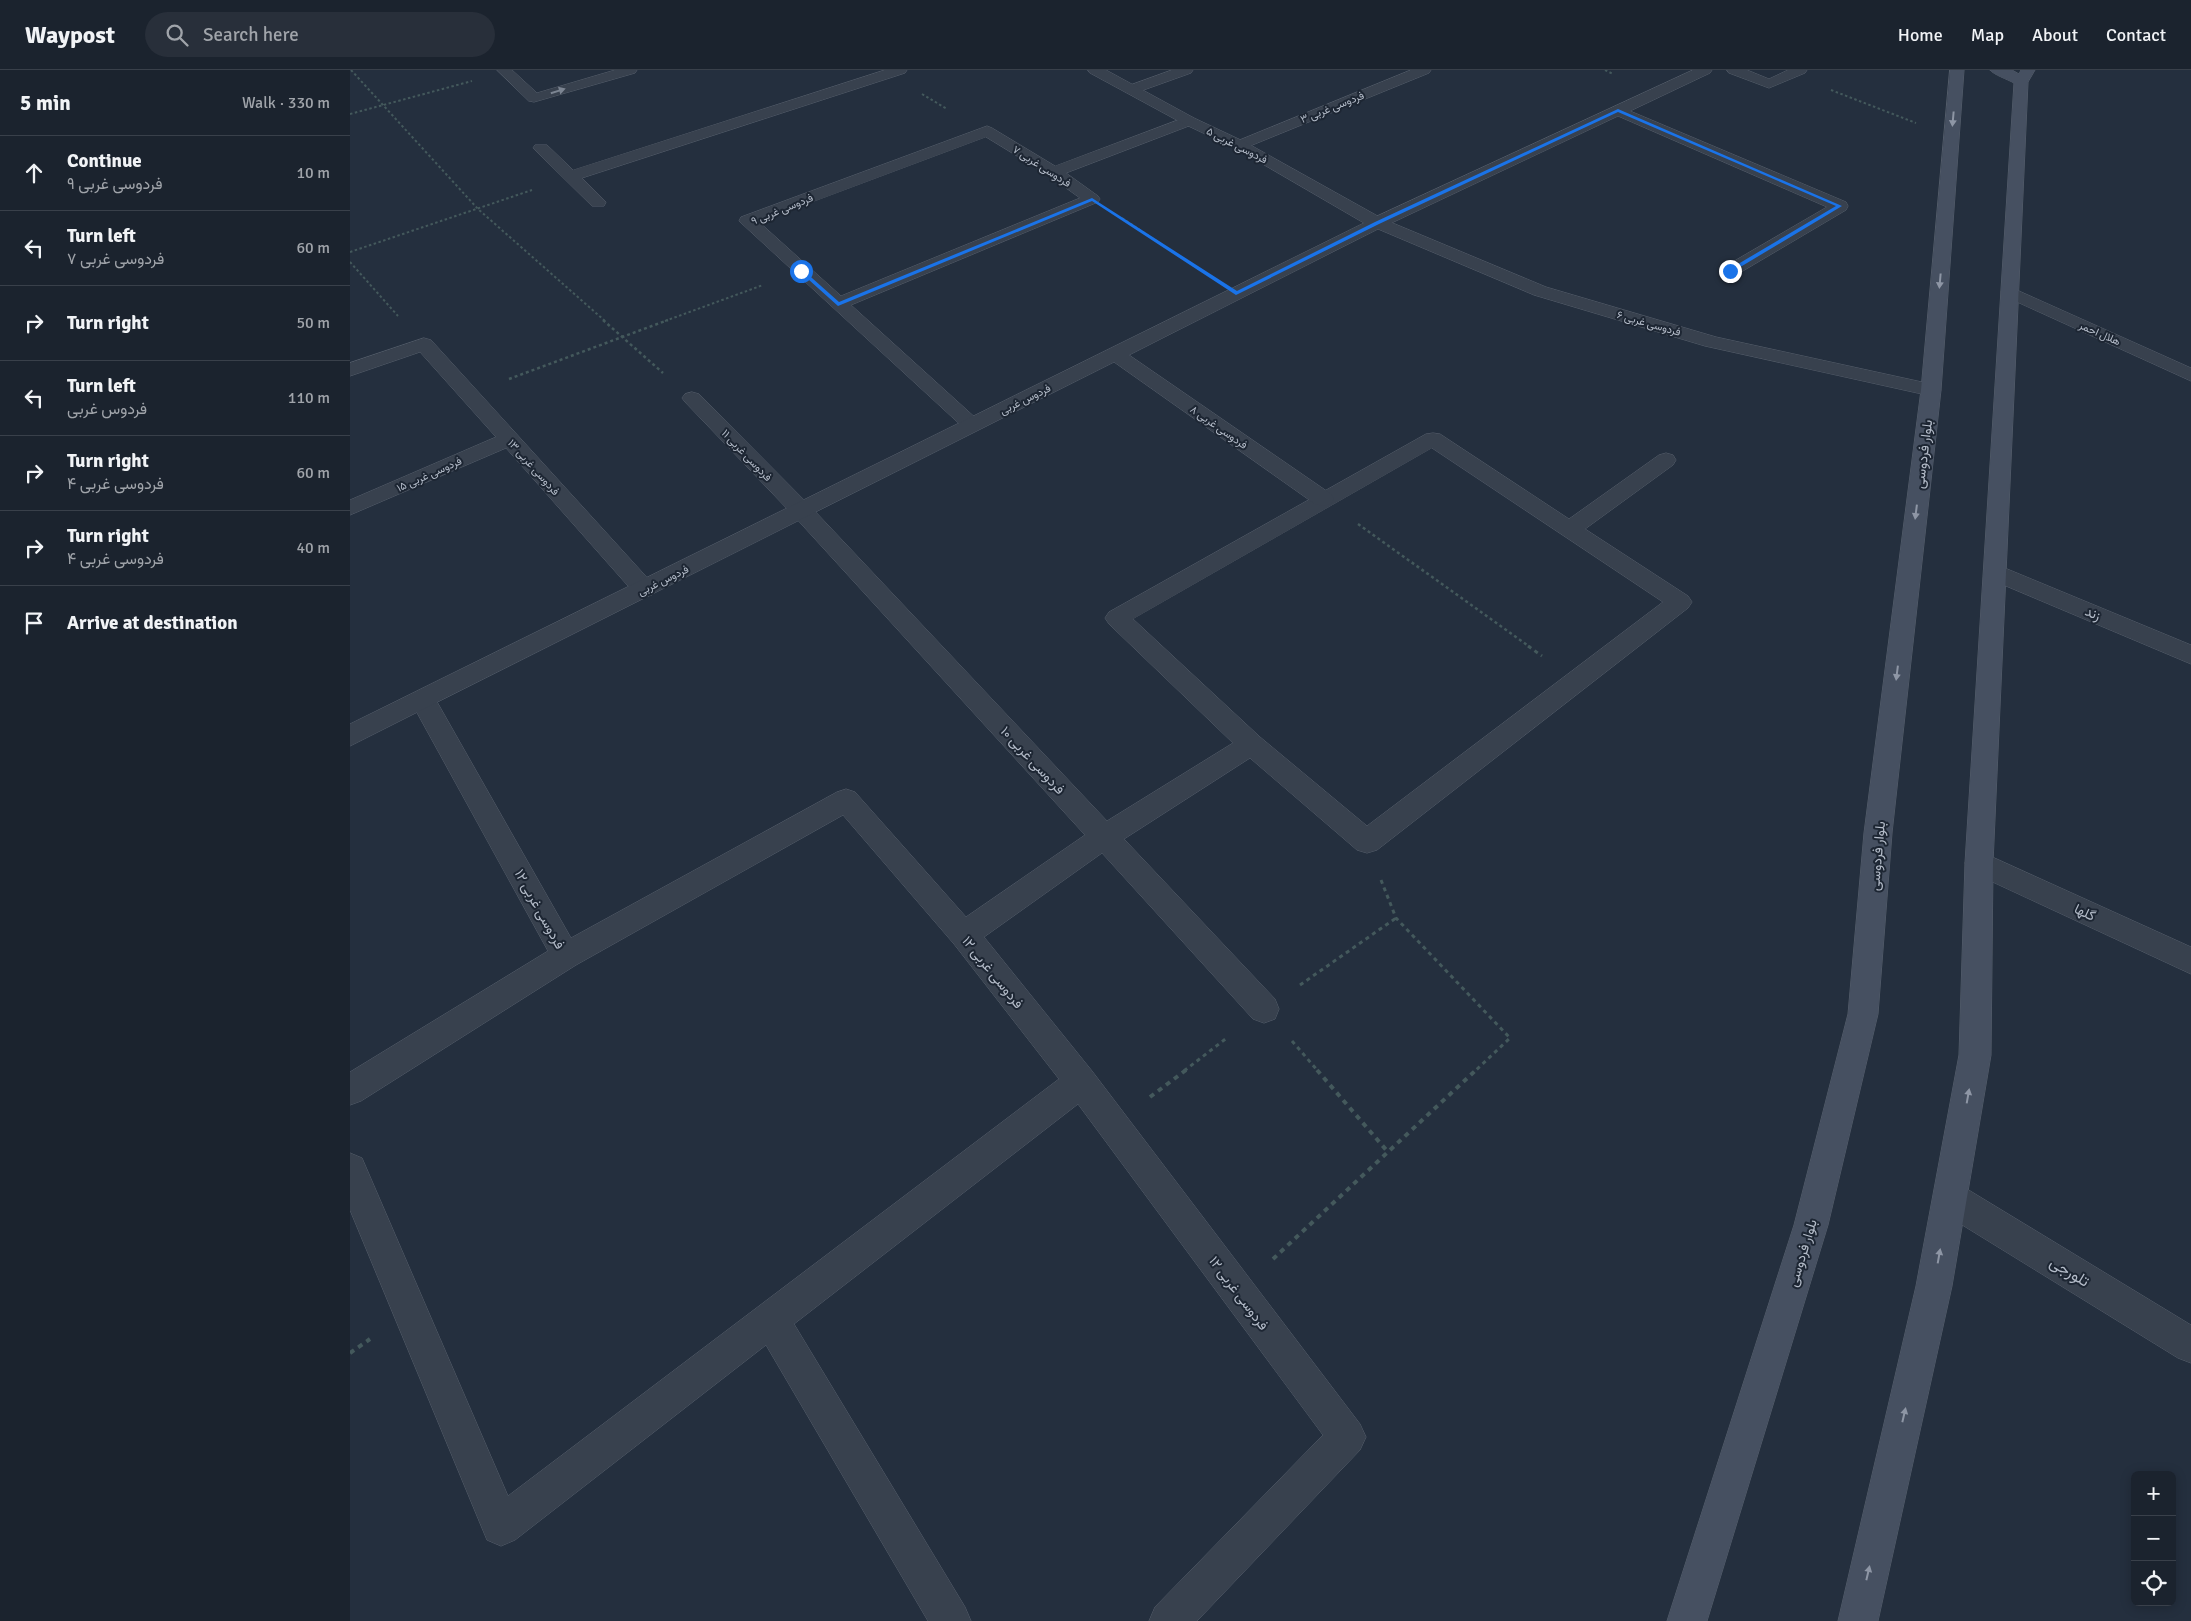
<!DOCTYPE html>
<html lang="en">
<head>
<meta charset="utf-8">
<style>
  body { margin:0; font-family:Signika,Vazirmatn,sans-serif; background:#282f3a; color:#f1f3f6 }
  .controls { position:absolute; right:15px; bottom:15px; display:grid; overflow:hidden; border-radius:8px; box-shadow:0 2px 12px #0003 }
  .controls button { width:45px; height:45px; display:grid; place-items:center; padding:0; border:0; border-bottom:1px solid #39404a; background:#1b232e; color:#f1f3f6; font:25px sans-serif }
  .stop { position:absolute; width:15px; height:15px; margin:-11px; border:4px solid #1a73e8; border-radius:50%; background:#fff }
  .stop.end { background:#1a73e8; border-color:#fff; box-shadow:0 1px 5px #0008 }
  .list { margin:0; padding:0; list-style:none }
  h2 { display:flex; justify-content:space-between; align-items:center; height:65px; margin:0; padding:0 20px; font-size:21px }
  h2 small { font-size:16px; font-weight:400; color:#a0a4aa }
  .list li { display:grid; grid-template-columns:32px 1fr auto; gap:15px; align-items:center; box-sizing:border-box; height:75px; padding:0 20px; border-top:1px solid #39404a }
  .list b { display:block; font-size:19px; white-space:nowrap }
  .list p { margin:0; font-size:16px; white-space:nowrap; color:#a0a4aa }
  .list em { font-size:16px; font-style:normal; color:#a0a4aa }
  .icon { flex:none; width:28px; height:28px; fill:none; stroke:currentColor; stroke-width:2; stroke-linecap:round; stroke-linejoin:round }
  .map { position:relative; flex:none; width:1841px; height:1551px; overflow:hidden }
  header { display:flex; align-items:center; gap:30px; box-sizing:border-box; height:70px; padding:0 25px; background:#1b232e; border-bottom:1px solid #39404a }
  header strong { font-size:24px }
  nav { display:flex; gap:28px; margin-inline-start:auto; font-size:18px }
  .search { width:350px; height:45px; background:#282f3a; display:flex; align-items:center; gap:12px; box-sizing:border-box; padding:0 18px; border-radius:28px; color:#a0a4aa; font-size:19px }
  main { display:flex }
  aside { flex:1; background:#1b232e }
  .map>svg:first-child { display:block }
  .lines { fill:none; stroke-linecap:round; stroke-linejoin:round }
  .minor-casing { stroke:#565f6c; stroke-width:1 }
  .tertiary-casing { stroke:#565f6c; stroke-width:1 }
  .secondary-casing { stroke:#565f6c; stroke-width:1 }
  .path-far3 { stroke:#44595c; stroke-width:2; stroke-dasharray:2.5 2.5; stroke-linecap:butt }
  .path-far2 { stroke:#44595c; stroke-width:2.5; stroke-dasharray:3 3; stroke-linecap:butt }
  .path-far1 { stroke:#44595c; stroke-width:3; stroke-dasharray:4 4; stroke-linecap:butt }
  .path { stroke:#44595c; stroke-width:4; stroke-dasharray:5 5; stroke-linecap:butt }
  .minor { fill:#38414e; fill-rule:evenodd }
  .tertiary { fill:#38414e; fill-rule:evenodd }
  .secondary { fill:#465061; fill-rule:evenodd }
  .oneway { fill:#7c8592 }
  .oneway2 { fill:#8e96a5 }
  .route { fill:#1a73e8 }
  .labels { text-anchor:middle; stroke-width:4; stroke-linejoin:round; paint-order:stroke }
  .far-street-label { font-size:11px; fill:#b4bcc9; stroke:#1d2633 }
  .street-label { font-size:14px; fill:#b4bcc9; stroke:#1d2633 }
  .near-street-label { font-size:16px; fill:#b4bcc9; stroke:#1d2633 }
</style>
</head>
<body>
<header>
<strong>Waypost</strong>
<div class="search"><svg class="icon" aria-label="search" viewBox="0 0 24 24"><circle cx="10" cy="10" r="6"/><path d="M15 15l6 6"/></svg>Search here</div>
<nav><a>Home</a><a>Map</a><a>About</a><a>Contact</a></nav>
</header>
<main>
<aside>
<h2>5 min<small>Walk · 330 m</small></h2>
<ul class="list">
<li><svg class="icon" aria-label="ahead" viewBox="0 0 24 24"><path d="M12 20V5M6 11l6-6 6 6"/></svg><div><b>Continue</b><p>فردوسی غربی ۹</p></div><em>10 m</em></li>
<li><svg class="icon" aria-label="left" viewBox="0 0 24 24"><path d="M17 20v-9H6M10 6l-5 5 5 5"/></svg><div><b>Turn left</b><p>فردوسی غربی ۷</p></div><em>60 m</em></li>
<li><svg class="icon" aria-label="right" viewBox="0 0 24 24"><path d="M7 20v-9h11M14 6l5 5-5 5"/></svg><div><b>Turn right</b></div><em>50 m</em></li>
<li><svg class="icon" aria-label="left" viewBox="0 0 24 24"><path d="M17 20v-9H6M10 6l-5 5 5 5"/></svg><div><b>Turn left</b><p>فردوس غربی</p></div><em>110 m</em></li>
<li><svg class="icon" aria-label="right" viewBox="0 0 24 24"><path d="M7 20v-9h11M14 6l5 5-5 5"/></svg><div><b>Turn right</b><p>فردوسی غربی ۴</p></div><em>60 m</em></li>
<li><svg class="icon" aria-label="right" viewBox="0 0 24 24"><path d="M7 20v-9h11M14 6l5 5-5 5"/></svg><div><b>Turn right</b><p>فردوسی غربی ۴</p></div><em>40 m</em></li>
<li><svg class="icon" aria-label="arrive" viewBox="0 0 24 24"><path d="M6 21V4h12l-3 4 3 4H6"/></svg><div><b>Arrive at destination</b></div></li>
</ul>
</aside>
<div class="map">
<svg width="1841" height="1551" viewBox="0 0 1841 1551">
  <rect width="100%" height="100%" fill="#242f3e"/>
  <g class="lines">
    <g class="minor-casing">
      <path id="minor" d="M147,0H162L187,23L265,0H287L285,3L184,32L179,31Z
        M535,0H557L555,3L232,108L256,132L254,136H242L183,78L185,75H197L223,100Z
        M822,0H843L841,3L788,22H778L776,19L778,16Z
        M1061,0H1081L1079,3L895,78H885L882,75L885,72Z
        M1343,0H1362L1360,3L1280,41L1496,132L1498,136L1496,140L1386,205L1380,206L1374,205L1371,201L1374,197L1477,137L1268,46L1033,157H1021L1019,153L1021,149Z
        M1377,0H1397L1419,9L1438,0H1457L1455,3L1419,18L1379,3Z
        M839,46L844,48L847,51L844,54L716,103L748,126L750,129L748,132L501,235L629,351L632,355L629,359L622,361L615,359L389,151L391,147L637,56L642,58L705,96ZM636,67L698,105L730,128L491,226L409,152Z
        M1660,217L1841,298V311L1654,226L1651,222L1654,218Z
        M74,268L81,270L302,513L306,519L302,525L294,527L286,525L156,378L0,445V430L146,367L70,282L0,306V293Z
        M342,322L349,324L460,436L757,751L883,673L759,554L755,548L759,542L1076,364L1083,363L1090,364L1219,449L1309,385L1316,383L1323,385L1326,390L1323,395L1235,459L1338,526L1342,532L1338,538L1027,780L1017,783L1007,780L900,688L774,769L925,929L929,939L925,949L914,953L903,949L752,783L634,867L742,1001L1010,1354L1016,1367L1010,1380L847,1551H799L805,1537L973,1365L728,1034L444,1254L615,1537L621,1551H578L416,1275L165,1470L151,1476L137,1470L0,1140V1083L12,1088L158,1426L709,1009L604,874L493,745L226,895L11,1031L0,1035V1002L198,881L60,630L64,623L73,620L82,623L221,868L487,722L496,719L505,722L616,847L735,765L444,446L335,332L332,328L335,324ZM1082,378L1313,532L1017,756L910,667L783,549Z
        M1645,494L1841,575V594L1637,508L1634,502L1637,496Z
        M1629,781L1841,877V904L1619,801L1615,793L1619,785Z
        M1600,1111L1612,1116L1841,1255V1293L1828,1288L1588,1140L1583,1128L1588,1116Z"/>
    </g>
    <g class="tertiary-casing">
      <path id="tertiary" d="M738,0H756L844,48L895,72L1033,149L1196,217L1366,267L1581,314L1588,316L1591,320L1588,324L1581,326L1355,276L1184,225L1028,159L779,285L981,424L984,429L981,434L973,436L965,434L764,292L0,676V654L1014,153L885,78L834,54L740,3Z"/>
    </g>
    <g class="secondary-casing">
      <path id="secondary" d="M1600,0H1614L1591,320L1542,763L1528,944L1478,1155L1357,1551H1317L1444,1155L1498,944L1514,763L1571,320Z
        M1640,0H1662L1669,4L1671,0H1685L1678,12L1643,793L1641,985L1602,1216L1528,1551H1488L1566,1216L1609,985L1615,793L1664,13C1657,9 1644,5 1640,0Z"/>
    </g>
    <path class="path-far3" d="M1,0L128,139L255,251
      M1255,0L1263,4
      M1481,20L1566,53
      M572,24L597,39
      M0,44L122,11
      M772,148L850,200
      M0,182L182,120
      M0,192L48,246
      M315,251L413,215"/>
    <path class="path-far2" d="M253,250L313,303
      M159,309L318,250
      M1008,454L1180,577"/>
    <path class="path-far1" d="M1178,576L1192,586
      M1031,810L1046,848L1160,968L1125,1001
      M950,915L1046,848
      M942,971L968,1001
      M834,1001L878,967"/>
    <path class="path" d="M967,1000L1038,1082
      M800,1027L836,1000
      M923,1189L1126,1000
      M0,1283L20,1269"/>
    <use href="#minor" class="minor"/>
    <use href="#tertiary" class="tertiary"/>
    <use href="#secondary" class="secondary"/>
  </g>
  <defs><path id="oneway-solid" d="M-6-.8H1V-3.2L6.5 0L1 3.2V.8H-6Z" transform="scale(1.25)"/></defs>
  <use class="oneway" href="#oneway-solid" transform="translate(208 21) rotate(-17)"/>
  <g class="oneway2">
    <use href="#oneway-solid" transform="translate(1603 49) rotate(95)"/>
    <use href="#oneway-solid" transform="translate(1590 211) rotate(95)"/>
    <use href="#oneway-solid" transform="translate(1566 442) rotate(97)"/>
    <use href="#oneway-solid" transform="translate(1547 603) rotate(97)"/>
    <use href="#oneway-solid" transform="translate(1618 1026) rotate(-80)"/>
    <use href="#oneway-solid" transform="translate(1589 1186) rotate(-80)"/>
    <use href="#oneway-solid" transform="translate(1554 1345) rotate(-77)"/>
    <use href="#oneway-solid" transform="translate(1518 1503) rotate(-77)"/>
  </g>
  <path class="route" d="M1268,39L1492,136L1382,202H1378V200L1486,136L1268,42L1029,154L886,225L742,131L488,236L449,201L453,200L489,232L742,128L887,221L1025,152Z"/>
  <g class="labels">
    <g class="far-street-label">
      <text transform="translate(982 37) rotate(-22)" y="4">فردوسی غربی ۳</text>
      <text transform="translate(887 75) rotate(27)" y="4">فردوسی غربی ۵</text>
      <text transform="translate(692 96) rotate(33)" y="4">فردوسی غربی ۷</text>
      <text transform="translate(432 139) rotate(-22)" y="4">فردوسی غربی ۹</text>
      <text transform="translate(1299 253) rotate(16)" y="4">فردوسی غربی ۶</text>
      <text transform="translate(1750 263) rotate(24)" y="4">هلال احمر</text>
      <text transform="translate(675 329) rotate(-26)" y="4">فردوس غربی</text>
      <text transform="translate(869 357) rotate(35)" y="4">فردوسی غربی ۸</text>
      <text transform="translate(397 385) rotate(46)" y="4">فردوسی غربی ۱۱</text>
      <text transform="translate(184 397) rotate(48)" y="4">فردوسی غربی ۱۳</text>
      <text transform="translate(79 404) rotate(-24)" y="4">فردوسی غربی ۱۵</text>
      <text transform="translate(313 510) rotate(-26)" y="4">فردوس غربی</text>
    </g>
    <g class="street-label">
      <text transform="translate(1573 384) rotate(-83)" y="5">بلوار فردوسی</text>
      <text transform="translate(1743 543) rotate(23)" y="5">زند</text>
      <text transform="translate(683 690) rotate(47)" y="5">فردوسی غربی ۱۰</text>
      <text transform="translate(1527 786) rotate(-85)" y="5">بلوار فردوسی</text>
      <text transform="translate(190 839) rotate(61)" y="5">فردوسی غربی ۱۲</text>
      <text transform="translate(1735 842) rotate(25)" y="5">گلها</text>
      <text transform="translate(643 902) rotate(51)" y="5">فردوسی غربی ۱۲</text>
      <text transform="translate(1452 1183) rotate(-73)" y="5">بلوار فردوسی</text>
      <text transform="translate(889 1223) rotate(53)" y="5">فردوسی غربی ۱۲</text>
    </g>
    <g class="near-street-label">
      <text transform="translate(1720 1201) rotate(31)" y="6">تلورجی</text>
    </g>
  </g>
</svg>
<div class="controls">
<button>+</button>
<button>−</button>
<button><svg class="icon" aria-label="locate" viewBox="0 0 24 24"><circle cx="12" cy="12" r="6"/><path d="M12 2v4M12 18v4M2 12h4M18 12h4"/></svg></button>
</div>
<div class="stop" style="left:451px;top:201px"></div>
<div class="stop end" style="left:1380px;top:201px"></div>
</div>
</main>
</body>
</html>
